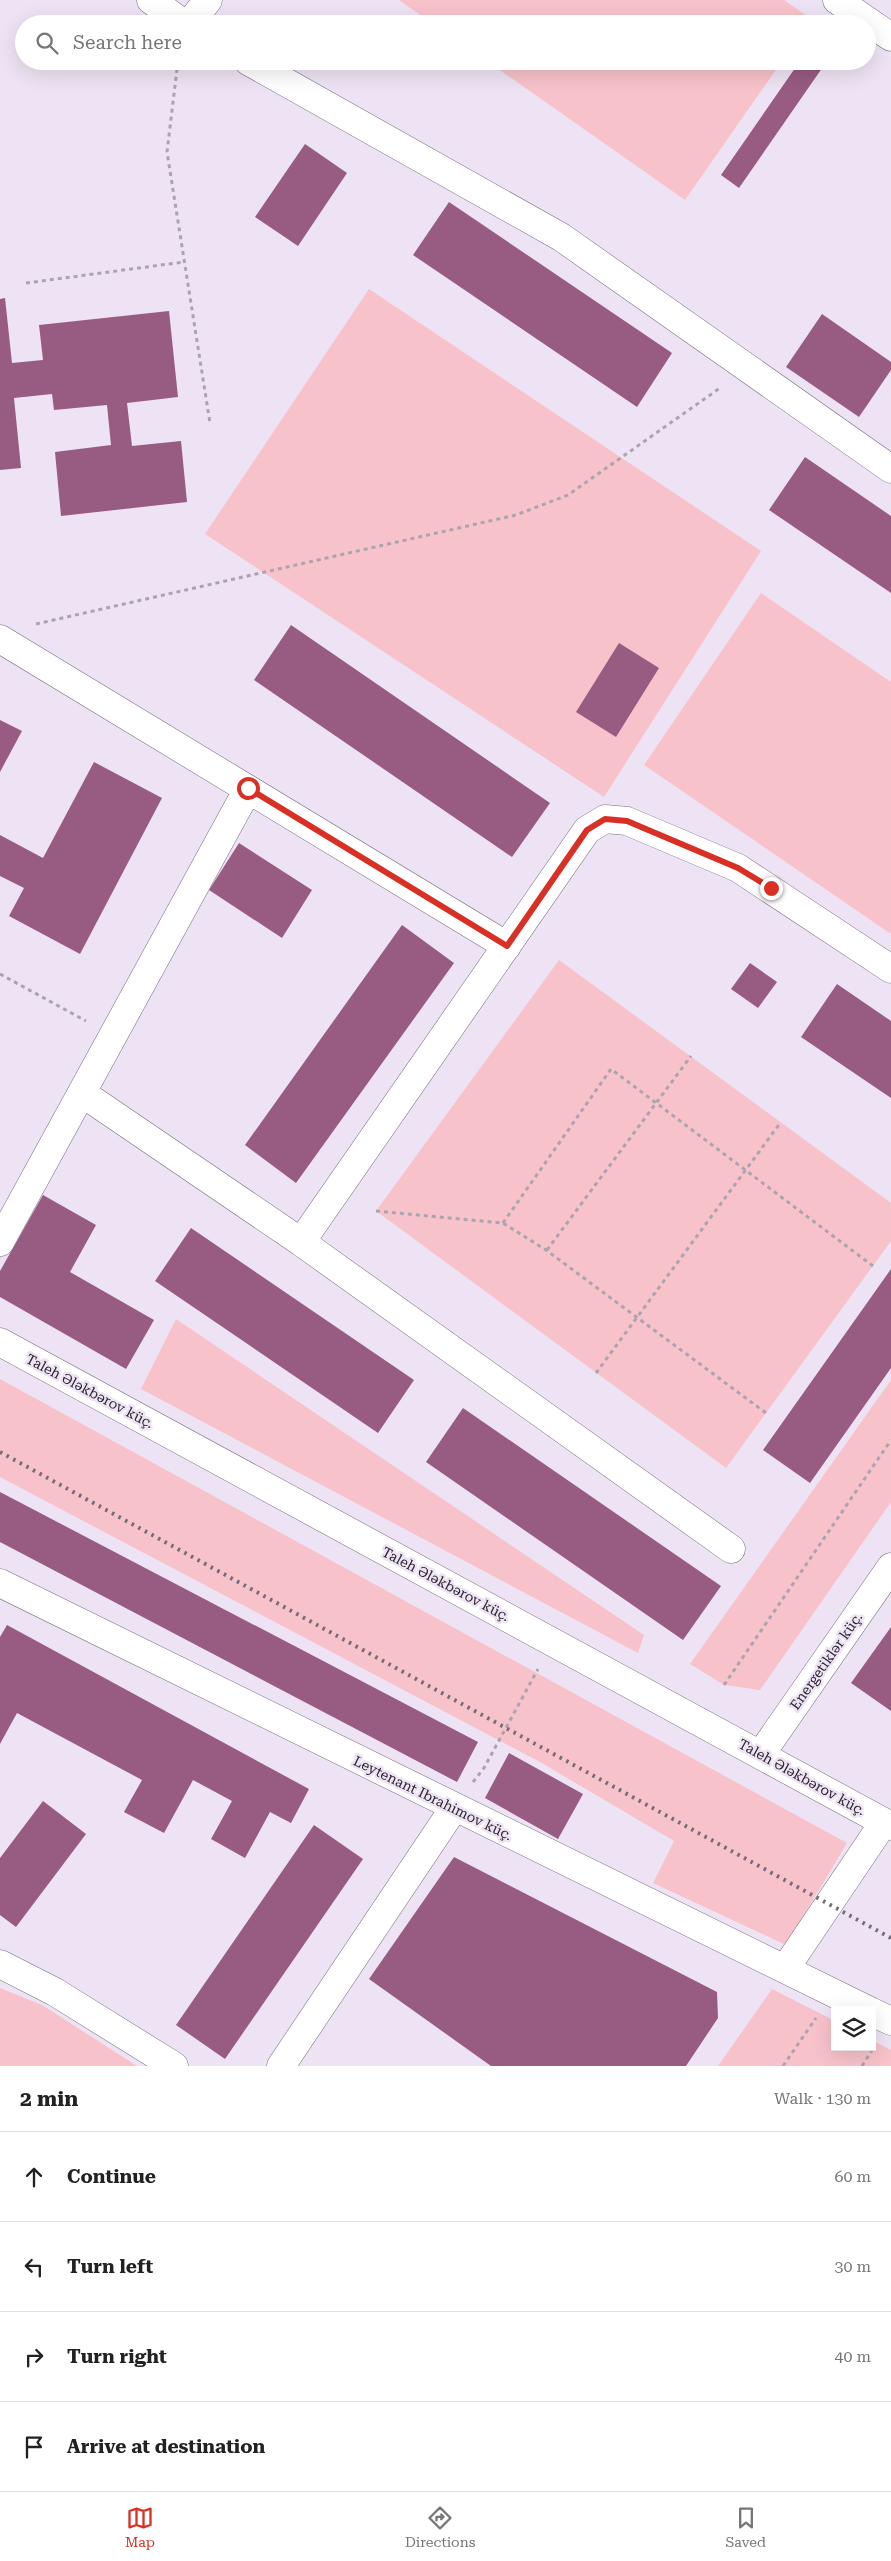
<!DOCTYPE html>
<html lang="en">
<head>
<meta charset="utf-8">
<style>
  body { margin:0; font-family:"Roboto Serif",serif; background:#f6f6f6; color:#222 }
  .controls { position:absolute; right:15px; bottom:15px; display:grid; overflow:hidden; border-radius:0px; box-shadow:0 5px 20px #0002 }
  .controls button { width:45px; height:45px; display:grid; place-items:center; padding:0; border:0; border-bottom:1px solid #e0e0e0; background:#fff; color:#222; font:25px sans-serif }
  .stop { position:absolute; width:15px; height:15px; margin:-11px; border:4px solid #d93025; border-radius:50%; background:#fff }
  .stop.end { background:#d93025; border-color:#fff; box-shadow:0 1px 5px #0008 }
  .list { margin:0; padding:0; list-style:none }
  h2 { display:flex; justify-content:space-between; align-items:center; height:65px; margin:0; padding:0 20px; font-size:21px }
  h2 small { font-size:16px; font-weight:400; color:#767676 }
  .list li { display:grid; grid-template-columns:32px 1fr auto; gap:15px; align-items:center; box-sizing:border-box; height:90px; padding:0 20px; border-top:1px solid #e0e0e0 }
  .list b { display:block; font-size:19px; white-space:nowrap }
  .list em { font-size:16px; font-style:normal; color:#767676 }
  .icon { flex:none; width:28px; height:28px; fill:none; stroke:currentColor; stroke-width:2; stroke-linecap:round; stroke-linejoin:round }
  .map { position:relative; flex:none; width:891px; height:2066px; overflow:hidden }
  .search { position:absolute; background:#fff; box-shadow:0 5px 20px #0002; left:15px; right:15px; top:15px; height:55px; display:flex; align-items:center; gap:12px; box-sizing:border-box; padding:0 18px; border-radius:28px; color:#767676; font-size:19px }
  .sheet { height:425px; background:#fff }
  nav { display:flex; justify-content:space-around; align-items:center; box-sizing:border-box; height:70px; border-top:1px solid #e0e0e0; background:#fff; font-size:14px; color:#767676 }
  nav a { display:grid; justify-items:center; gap:2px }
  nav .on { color:#d93025 }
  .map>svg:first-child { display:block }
  .green { fill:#f8c2ca }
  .building { fill:#985b82 }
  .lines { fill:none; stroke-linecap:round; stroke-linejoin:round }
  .minor-casing { stroke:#766c7b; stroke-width:29 }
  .path { stroke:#aca3b1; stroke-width:3; stroke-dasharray:4 4; stroke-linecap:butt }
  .minor { stroke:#fff; stroke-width:28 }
  .rail { stroke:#746d78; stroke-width:4; stroke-dasharray:2.5 5; stroke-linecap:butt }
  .route { stroke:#d93025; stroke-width:6 }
  .labels { text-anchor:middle; stroke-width:5; stroke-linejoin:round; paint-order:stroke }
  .street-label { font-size:14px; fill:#2b262d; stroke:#eee3f4 }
</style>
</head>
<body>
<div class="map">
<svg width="891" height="2066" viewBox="0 0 891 2066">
  <rect width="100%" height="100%" fill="#eee3f4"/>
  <path class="green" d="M399,0H784L811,19L808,24H433Z
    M487,61H782L685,200Z
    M369,289L761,551L604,797L205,534Z
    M761,593L891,682V934L644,765Z
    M559,960L891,1203V1241L726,1468L376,1211Z
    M176,1319L644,1635L638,1653L141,1389Z
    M0,1379L847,1843L786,1945L653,1883L674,1841L540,1762L0,1477Z
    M891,1380V1502L760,1690L724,1685L690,1664Z
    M0,1988L42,2005L137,2066H0Z
    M772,1989L835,2021V2047H872V2040L891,2050V2066H718Z"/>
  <path class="building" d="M800,61H827L739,188L721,175Z
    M305,144L347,173L298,246L255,217Z
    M449,202L672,353L637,407L413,255Z
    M5,298L12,363L43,360L39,325L169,311L178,397L127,403L132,446L181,441L187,502L61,516L55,452L111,445L107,405L54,410L52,394L14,398L21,468L0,470V299Z
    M822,314L891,362V370L859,417L786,367Z
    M805,457L891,516V593L769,510Z
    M291,625L550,803L512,857L254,680Z
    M619,643L659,668L616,737L576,712Z
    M0,720L22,731L0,772Z
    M94,762L162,798L80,954L9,916L24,888L0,876V835L43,858Z
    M239,843L312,890L282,938L209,890Z
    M402,925L454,963L296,1183L245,1145Z
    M750,963L777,982L758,1008L731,989Z
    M837,984L891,1021V1098L801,1037Z
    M43,1195L96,1225L70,1272L154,1320L126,1369L0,1297V1271Z
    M191,1228L414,1380L378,1433L155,1281Z
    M891,1269V1368L810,1483L763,1450Z
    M463,1408L721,1586L683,1640L426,1462Z
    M0,1492L478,1742L457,1782L0,1542Z
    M7,1625L309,1789L291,1823L270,1812L245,1858L211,1839L232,1801L193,1780L164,1833L124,1812L142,1780L17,1713L0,1744V1637Z
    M891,1627V1711L851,1683Z
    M509,1753L583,1794L558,1839L485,1798Z
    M43,1801L86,1834L16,1927L0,1915V1858Z
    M314,1825L363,1859L225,2059L176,2025Z
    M454,1857L717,1992L718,2018L686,2066H491L369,1979Z"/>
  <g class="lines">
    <g class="minor-casing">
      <path id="minor" d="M151,0L184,24
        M837,0L891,37
        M189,24L208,0
        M248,61L561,237L891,469
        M0,639L507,946
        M82,1093L301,1242L731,1549
        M0,1242L248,789
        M301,1242L587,830L605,819L627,821L738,868L891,969
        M0,1342L891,1826
        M0,1583L868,2010
        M761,1754L891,1567
        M0,1964L55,1992L174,2066
        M785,1969L884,1822
        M872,2012L891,2021
        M281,2066L454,1808"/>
    </g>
    <path class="path" d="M178,61L167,152L210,423
      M26,283L184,262
      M36,624L516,515L568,495L720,388
      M0,974L86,1021
      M376,1211L503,1223L546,1250L766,1413
      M503,1223L611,1069L873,1266
      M547,1250L691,1056
      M596,1373L781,1122
      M724,1685L891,1440
      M473,1782L484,1768L538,1669
      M783,2066L816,2018
      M862,2066L874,2047"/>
    <use href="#minor" class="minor"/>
    <path class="rail" d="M0,1452L891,1938"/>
  </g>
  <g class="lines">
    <path class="route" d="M248,788L507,946L587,830L605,819L627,821L738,868L771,888"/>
  </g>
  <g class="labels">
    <g class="street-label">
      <text transform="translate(90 1391) rotate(28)" y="5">Taleh Ələkbərov küç.</text>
      <text transform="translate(446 1584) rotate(28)" y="5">Taleh Ələkbərov küç.</text>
      <text transform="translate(826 1661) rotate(-55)" y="5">Energetiklər küç.</text>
      <text transform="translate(802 1777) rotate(29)" y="5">Taleh Ələkbərov küç.</text>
      <text transform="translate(433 1798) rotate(26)" y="5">Leytenant Ibrahimov küç.</text>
    </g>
  </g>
</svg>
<div class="controls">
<button><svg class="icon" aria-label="layers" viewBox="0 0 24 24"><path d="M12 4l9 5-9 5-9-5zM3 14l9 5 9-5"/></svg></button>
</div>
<div class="stop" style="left:248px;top:788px"></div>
<div class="stop end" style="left:771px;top:888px"></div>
<div class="search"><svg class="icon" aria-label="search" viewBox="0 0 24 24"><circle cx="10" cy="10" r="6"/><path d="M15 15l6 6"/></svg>Search here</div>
</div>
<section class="sheet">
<h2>2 min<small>Walk · 130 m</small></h2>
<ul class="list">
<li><svg class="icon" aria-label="ahead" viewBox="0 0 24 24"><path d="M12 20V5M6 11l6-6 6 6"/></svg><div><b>Continue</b></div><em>60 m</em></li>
<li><svg class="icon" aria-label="left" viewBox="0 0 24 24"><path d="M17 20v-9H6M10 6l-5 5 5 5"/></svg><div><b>Turn left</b></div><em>30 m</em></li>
<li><svg class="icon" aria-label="right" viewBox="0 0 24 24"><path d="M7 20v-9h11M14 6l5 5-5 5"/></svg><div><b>Turn right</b></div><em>40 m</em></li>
<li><svg class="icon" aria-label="arrive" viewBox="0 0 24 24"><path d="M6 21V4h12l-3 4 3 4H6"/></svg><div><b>Arrive at destination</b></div></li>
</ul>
</section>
<nav>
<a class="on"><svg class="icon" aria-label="map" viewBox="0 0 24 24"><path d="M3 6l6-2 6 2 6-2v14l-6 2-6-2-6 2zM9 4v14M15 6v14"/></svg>Map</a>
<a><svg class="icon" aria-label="directions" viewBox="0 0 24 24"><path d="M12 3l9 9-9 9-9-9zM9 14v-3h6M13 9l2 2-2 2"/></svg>Directions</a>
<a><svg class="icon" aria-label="saved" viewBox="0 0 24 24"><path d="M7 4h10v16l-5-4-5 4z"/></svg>Saved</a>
</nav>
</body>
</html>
